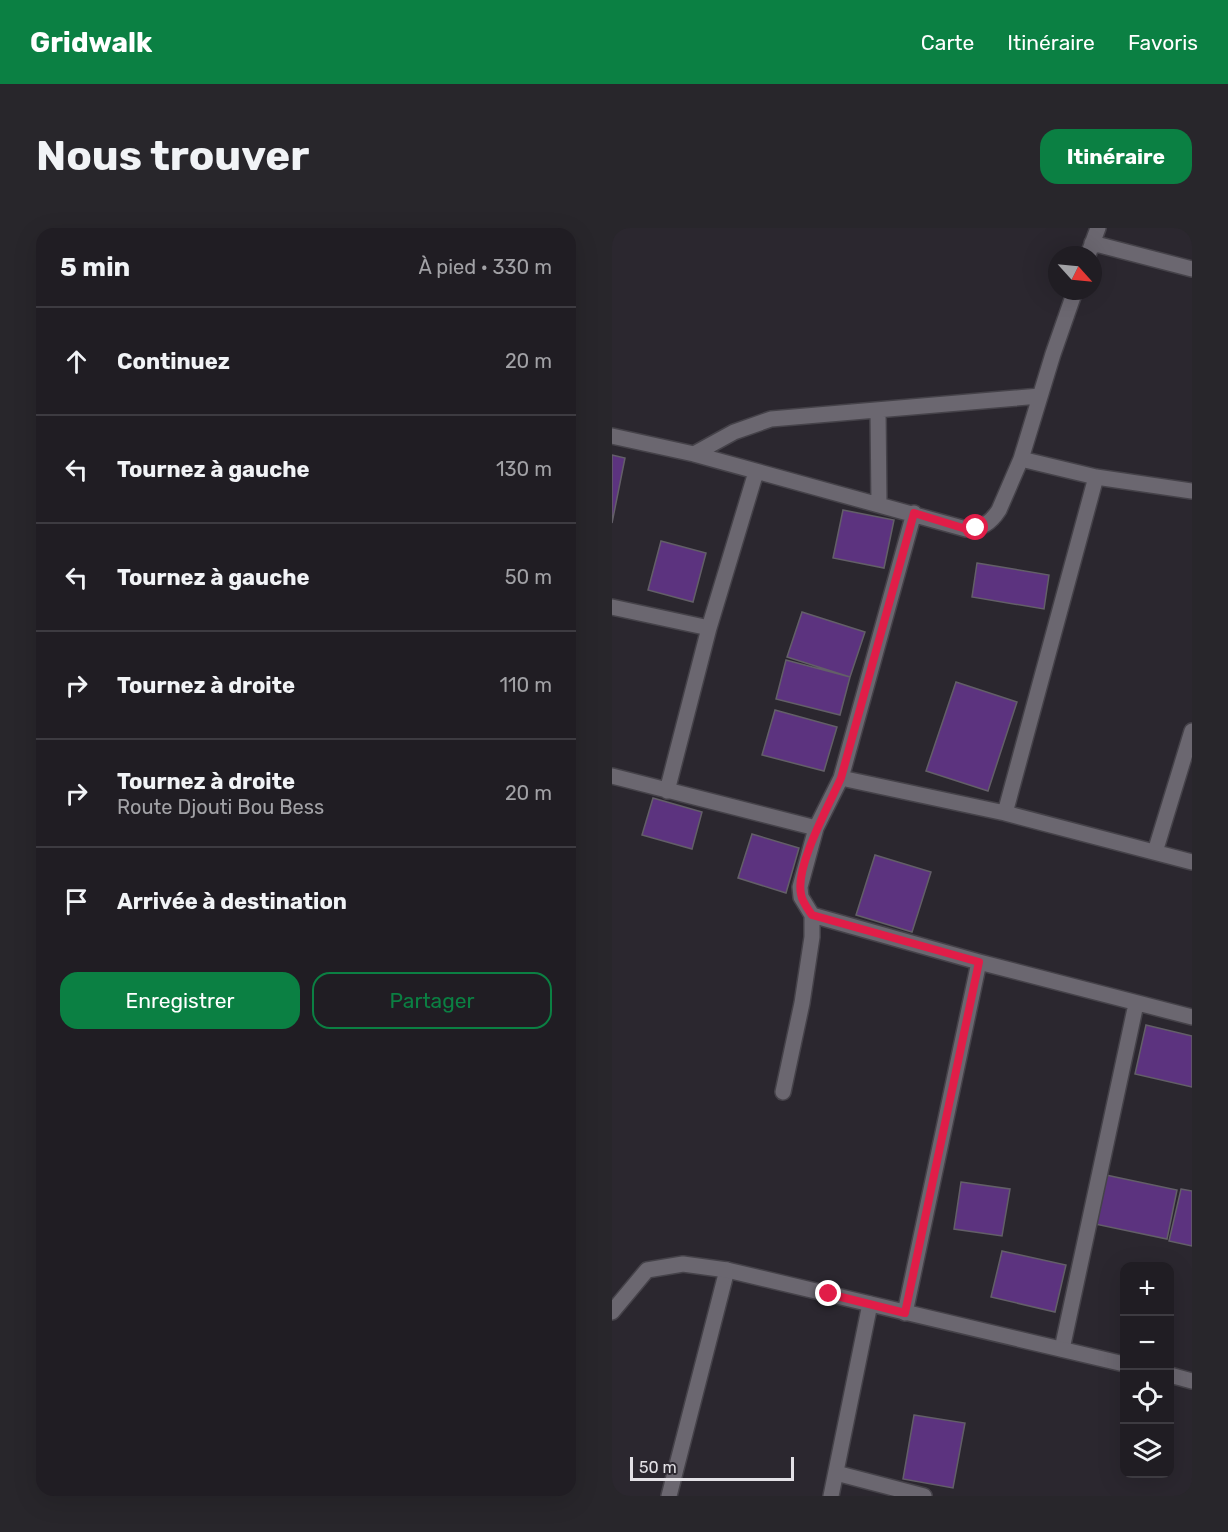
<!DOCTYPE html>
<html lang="fr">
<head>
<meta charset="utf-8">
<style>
  body { margin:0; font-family:Rubik,sans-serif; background:#28262b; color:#f1f3f6 }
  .controls { position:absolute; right:18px; bottom:18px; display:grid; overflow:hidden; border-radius:12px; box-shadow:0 6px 24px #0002 }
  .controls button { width:54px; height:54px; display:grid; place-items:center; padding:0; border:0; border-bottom:2px solid #3d3b41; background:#201d23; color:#f1f3f6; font:30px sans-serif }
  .compass { position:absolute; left:436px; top:18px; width:54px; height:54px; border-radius:50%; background:#201d23; box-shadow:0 6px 24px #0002; rotate:117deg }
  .scale { position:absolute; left:18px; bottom:15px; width:164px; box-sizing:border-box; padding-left:6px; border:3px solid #e3e1e6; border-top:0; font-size:16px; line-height:21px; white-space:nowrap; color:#e3e1e6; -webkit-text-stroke:4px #2b272f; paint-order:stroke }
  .stop { position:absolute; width:18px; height:18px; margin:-14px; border:4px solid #e11d48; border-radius:50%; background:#fff }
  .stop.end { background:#e11d48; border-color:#fff; box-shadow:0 2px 6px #0008 }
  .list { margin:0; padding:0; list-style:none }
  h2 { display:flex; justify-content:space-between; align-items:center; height:78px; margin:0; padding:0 24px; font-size:26px }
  h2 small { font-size:20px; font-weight:400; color:#a2a2a6 }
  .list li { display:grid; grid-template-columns:39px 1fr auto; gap:18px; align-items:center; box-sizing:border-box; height:108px; padding:0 24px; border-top:2px solid #3d3b41 }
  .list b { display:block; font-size:22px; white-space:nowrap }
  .list p { margin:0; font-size:20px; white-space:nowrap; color:#a2a2a6 }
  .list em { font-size:20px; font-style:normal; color:#a2a2a6 }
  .actions { display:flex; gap:12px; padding:18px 24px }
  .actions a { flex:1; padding:14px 0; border:2px solid #0b8043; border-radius:18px; text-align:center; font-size:21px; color:#0b8043 }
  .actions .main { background:#0b8043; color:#fff }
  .icon { flex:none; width:33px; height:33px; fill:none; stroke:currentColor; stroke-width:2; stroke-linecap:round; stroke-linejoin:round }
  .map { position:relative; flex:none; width:580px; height:1268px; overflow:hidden; border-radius:18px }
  header { display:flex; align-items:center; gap:36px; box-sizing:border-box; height:84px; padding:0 30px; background:#0b8043; color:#fff }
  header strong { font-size:28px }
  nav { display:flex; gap:33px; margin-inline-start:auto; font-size:21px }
  .intro { display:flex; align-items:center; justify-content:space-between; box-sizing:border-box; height:144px; padding:0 36px }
  h1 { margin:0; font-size:42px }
  .button { padding:15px 27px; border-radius:18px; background:#0b8043; color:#fff; font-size:21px; font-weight:700 }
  main { display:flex; gap:36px; padding:0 36px }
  aside { flex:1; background:#201d23; border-radius:18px; box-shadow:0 6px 24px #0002 }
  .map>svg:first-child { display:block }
  .building { fill:#5c337f; stroke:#635f68; stroke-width:1.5 }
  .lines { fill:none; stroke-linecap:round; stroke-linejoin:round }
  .minor-casing { stroke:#454249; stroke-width:18 }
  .secondary-casing { stroke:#454249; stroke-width:18 }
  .minor { stroke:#6b6770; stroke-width:15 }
  .secondary { stroke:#6b6770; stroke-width:15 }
  .route { stroke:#e11d48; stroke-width:8 }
</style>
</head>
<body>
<header>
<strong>Gridwalk</strong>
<nav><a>Carte</a><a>Itinéraire</a><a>Favoris</a></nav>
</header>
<div class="intro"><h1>Nous trouver</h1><a class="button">Itinéraire</a></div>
<main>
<aside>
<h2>5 min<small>À pied · 330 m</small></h2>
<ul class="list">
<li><svg class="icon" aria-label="ahead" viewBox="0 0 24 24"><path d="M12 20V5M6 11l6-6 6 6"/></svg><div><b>Continuez</b></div><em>20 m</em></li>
<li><svg class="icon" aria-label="left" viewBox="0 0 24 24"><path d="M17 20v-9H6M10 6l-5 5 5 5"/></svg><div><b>Tournez à gauche</b></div><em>130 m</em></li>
<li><svg class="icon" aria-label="left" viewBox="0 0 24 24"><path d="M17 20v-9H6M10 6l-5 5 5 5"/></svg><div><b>Tournez à gauche</b></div><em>50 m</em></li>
<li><svg class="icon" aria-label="right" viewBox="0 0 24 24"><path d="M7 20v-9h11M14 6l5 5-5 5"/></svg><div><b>Tournez à droite</b></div><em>110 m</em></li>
<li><svg class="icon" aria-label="right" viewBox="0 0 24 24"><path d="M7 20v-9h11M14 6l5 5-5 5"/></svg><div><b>Tournez à droite</b><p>Route Djouti Bou Bess</p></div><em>20 m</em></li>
<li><svg class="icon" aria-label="arrive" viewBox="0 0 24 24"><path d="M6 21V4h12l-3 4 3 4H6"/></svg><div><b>Arrivée à destination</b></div></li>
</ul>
<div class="actions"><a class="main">Enregistrer</a><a>Partager</a></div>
</aside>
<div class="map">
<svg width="580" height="1268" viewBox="0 0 580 1268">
  <rect width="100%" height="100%" fill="#2b272f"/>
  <path class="building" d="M0,227L13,230L0,295Z
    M231,282L282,292L272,340L221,330Z
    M49,313L94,325L81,374L36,362Z
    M365,335L437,347L432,381L360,369Z
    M190,384L253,404L238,449L175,429Z
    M174,432L238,449L228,487L164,471Z
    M344,454L405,474L376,563L314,543Z
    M163,482L225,499L212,543L150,527Z
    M41,570L90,584L80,621L30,607Z
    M140,606L187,620L174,665L126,650Z
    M263,627L319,644L300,704L244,687Z
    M534,797L580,808V859L523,846Z
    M494,947L565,962L555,1011L483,996Z
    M349,954L398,961L390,1008L342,1001Z
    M569,961L580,963V1018L557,1013Z
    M390,1023L454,1037L443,1084L379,1069Z
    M302,1187L353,1195L341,1260L291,1251Z"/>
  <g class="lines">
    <g class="minor-casing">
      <path id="minor" d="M480,15L580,41
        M476,27L486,0
        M266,182L267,276
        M0,208L82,226L354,301C370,300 378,296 387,282L409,231L441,126L463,63
        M82,226L122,204L159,191L428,168
        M409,231L484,249L580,263
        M0,379L97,400
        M0,548L204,600
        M229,550L393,585L580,634
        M55,563L97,400L144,244
        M393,585L484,249
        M543,624L580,503
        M200,687L367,734L580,789
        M171,864L190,775L200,709V687L189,669L188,659L204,600L229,550L302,285
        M293,1085L367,734
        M450,1121L524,776
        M224,1245L312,1268
        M57,1268L115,1042
        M219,1268L258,1076"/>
    </g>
    <g class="secondary-casing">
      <path id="secondary" d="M0,1084L35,1042L71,1036L115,1042L512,1136
        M558,1147L580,1153"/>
    </g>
    <use href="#minor" class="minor"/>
    <use href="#secondary" class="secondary"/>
  </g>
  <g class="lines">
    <path class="route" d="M217,1066L293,1085L367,734L200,687C196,681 190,674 189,666C183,638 217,577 229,550L302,285L354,301L364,300"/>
  </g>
</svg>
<div class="controls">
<button>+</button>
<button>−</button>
<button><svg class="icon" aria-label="locate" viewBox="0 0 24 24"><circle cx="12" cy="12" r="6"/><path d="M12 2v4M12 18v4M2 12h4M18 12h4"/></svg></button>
<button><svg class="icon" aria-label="layers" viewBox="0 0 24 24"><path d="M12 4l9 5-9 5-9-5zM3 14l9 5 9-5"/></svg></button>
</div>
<svg class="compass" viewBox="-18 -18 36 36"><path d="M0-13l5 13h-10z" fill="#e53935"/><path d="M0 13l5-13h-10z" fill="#a2a2a6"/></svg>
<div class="scale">50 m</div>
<div class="stop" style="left:364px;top:300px"></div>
<div class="stop end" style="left:217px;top:1066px"></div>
</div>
</main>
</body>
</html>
